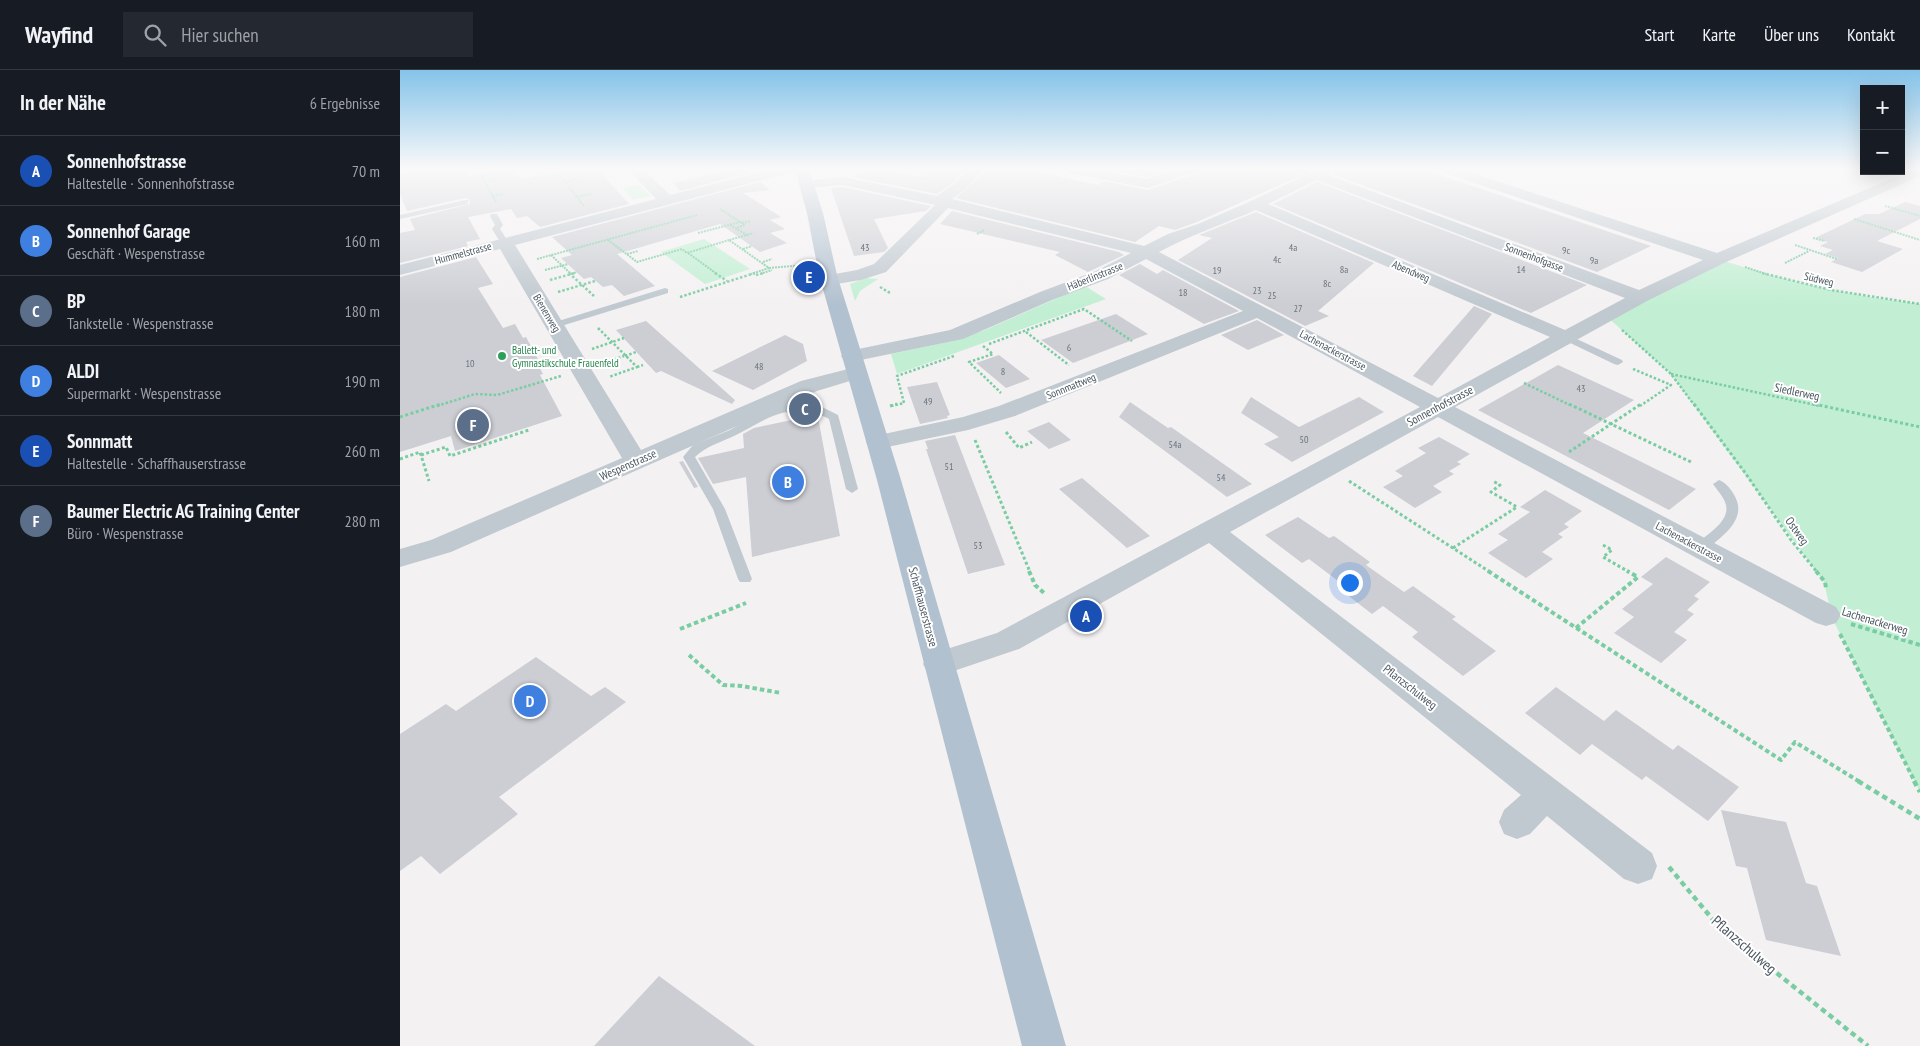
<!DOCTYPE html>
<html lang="de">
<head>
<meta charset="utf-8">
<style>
  body { margin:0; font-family:"PT Sans Narrow",sans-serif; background:#242831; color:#f1f3f6 }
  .controls { position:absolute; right:15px; top:15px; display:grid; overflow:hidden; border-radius:0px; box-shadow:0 5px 20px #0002 }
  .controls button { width:45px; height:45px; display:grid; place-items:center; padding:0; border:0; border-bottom:1px solid #363941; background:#171b24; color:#f1f3f6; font:25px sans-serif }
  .you { position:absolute; left:949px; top:512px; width:18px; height:18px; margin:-12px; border:4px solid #fff; border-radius:50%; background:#1a73e8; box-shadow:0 0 0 8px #1a73e833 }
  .badge { display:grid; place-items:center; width:32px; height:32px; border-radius:50%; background:#2563eb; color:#fff; font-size:16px; font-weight:700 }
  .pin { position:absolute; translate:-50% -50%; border:2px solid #fff; box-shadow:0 1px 5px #0006 }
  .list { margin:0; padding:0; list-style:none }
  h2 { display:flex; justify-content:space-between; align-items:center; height:65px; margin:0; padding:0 20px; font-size:21px }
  h2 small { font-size:16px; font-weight:400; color:#9ea1a6 }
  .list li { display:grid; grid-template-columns:32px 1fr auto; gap:15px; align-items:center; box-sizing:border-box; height:70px; padding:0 20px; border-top:1px solid #363941 }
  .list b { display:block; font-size:19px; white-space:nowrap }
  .list p { margin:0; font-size:16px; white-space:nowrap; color:#9ea1a6 }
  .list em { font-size:16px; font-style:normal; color:#9ea1a6 }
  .icon { flex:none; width:28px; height:28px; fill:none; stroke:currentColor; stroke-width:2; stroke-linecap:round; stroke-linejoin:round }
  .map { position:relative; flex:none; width:1520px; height:976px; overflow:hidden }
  header { display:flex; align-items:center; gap:30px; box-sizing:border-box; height:70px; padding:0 25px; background:#171b24; border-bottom:1px solid #363941 }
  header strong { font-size:24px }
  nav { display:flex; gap:28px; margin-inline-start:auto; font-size:18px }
  .search { width:350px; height:45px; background:#242831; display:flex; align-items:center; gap:12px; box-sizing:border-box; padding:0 18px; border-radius:0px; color:#9ea1a6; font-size:19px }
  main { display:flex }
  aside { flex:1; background:#171b24 }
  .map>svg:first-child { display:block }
  .green { fill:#c2efd3 }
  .building { fill:#ccced4 }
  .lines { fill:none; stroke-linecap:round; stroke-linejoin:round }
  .path-far4 { stroke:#7acda3; stroke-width:2; stroke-dasharray:2 1; stroke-linecap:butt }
  .path-far3 { stroke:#7acda3; stroke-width:2.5; stroke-dasharray:2.5 2; stroke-linecap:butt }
  .path-far2 { stroke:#7acda3; stroke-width:3; stroke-dasharray:3 2.5; stroke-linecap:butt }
  .path-far1 { stroke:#7acda3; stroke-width:4; stroke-dasharray:4.5 3; stroke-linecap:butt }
  .path { stroke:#7acda3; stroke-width:4.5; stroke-dasharray:5.5 4; stroke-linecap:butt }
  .lane { fill:#c0c9d0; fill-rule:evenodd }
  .street { fill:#c0c9d0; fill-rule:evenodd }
  .primary { fill:#b2c1cf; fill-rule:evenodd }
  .leisure-dot { fill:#2e9e5b; stroke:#fff; stroke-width:2 }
  .labels { text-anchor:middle; stroke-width:4; stroke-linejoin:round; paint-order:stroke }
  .number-label { font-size:10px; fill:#6a737c }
  .far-street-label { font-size:11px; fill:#49555f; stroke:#fff }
  .far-leisure-label { font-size:11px; fill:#27864d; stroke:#fff; text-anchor:start }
  .street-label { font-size:12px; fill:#49555f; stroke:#fff }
  .near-street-label { font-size:15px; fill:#49555f; stroke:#fff }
</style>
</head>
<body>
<header>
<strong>Wayfind</strong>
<div class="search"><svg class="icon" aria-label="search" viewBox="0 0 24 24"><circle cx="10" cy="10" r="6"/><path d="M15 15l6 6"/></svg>Hier suchen</div>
<nav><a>Start</a><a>Karte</a><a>Über uns</a><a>Kontakt</a></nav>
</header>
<main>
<aside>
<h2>In der Nähe<small>6 Ergebnisse</small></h2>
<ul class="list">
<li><span class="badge" style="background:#1a4fb4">A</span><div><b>Sonnenhofstrasse</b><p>Haltestelle · Sonnenhofstrasse</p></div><em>70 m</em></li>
<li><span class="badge" style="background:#3f7fe0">B</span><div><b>Sonnenhof Garage</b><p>Geschäft · Wespenstrasse</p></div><em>160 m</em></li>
<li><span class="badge" style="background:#5c6f8a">C</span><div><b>BP</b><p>Tankstelle · Wespenstrasse</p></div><em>180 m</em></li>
<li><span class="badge" style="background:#3f7fe0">D</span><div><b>ALDI</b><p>Supermarkt · Wespenstrasse</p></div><em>190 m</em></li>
<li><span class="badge" style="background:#1a4fb4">E</span><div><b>Sonnmatt</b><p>Haltestelle · Schaffhauserstrasse</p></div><em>260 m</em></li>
<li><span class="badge" style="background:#5c6f8a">F</span><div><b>Baumer Electric AG Training Center</b><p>Büro · Wespenstrasse</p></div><em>280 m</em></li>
</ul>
</aside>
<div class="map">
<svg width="1520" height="976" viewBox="0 0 1520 976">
  <rect width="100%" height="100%" fill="#f4f1f2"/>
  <path class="green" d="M240,115L251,126L233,130L223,118Z
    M304,169L350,199L305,214L261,182Z
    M1318,189C1386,211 1448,226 1520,234V722L1432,548L1424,512L1271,304L1205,245Z
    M466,208L478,209L460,221L455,231L450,214Z
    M685,216L706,229L497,304L491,284L552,271L585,260Z"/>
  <path class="building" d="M26,99H54L56,102L66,100L70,106L115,99L121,109L175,99H198L229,134L140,157L127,146L117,148L111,139L68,147L80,169L66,172L68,176L0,193V163L15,160L10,149L70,134L69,129L65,128L7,141L0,124V104Z
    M337,99H344L349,103L280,121L273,113Z
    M478,99L521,107L539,99L564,101L553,113L537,124L452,107L465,101L471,102Z
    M594,99H623L698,115L704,111L748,120L795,104L798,99H916L797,152L775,160L759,156L735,172L556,128L582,104Z
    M727,99H772L747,107L720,102Z
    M938,99H1022L1251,176L1197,202L932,104Z
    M360,112L370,120L343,123L381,147L370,150L385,159L370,163L387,173L360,182L320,154L217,184L255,216L224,226L212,215L203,217L191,207L184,209L161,188L172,185L152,167Z
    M917,112L1187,215L1131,243L873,134Z
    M443,117L531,136L526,141L474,149L488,178L484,182L454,186L431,118Z
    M1505,132L1520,136V149L1477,171L1503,179L1462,202L1431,192L1438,188L1425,184L1433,180L1420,176L1428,172L1415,168L1465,144H1479Z
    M552,141L719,182L724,185L688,202L655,185L660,182L540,154Z
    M856,142L974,193L918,241L929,246L905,256L778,190L812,168L799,165Z
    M76,187L93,214L78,218L103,258L115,254L123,268L126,267L139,291H136L143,304L140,305L162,346L55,381L51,366L0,382V207Z
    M740,194L757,204L763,200L839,241L804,254L719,205Z
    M1074,236L1092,244L1032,316L1013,306Z
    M716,244L748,264L673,293L641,270Z
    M857,250L884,265L848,280L821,265Z
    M246,251L335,330L332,334L261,301L256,303L216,260Z
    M385,265L403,274L407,291L353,320L312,301Z
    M599,285L630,309L606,318L576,293Z
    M1158,295L1234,330L1183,363L1296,419L1269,440L1078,340Z
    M537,312L550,345L547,346L548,348L520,354L507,317Z
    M851,327L899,357L959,327L984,342L892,392L864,374L879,367L841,343Z
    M730,332L768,358L771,357L852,414L827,427L719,347Z
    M418,347L440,466L352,487L346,407L313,414L298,388L344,378L343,364L354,358L401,348Z
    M649,352L671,370L649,379L627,361Z
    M555,365L605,495L568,504L526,379H528L525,371Z
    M1039,367L1070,384L1057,392L1061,394L1049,401L1054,404L1033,416L1042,422L1015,438L983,417L1003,406L995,401L1026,383L1018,378Z
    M283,391L298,417L294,418L279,392Z
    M682,408L723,443L750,466L727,478L659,419Z
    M1145,420L1182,441L1164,454L1169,457L1158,464L1163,467L1142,482L1153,489L1126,508L1088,483L1108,470L1098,464L1130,442L1120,437Z
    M898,447L929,468L934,466L970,492L966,495L1004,522L1013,516L1056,547L1052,549L1096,581L1063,606L1012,567L1018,562L983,536L972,544L937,517L942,514L909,489L902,493L865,465Z
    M1266,487L1310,512L1294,526L1299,529L1287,540L1294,544L1274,562L1287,570L1261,593L1214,563L1234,547L1222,539L1253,514L1241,507Z
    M136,587L191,626L205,617L226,632L99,727L118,744L40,804L21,786L0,801V664L46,634L56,641Z
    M1156,617L1204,651L1216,640L1273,680L1278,675L1339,717L1308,751L1246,706L1242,710L1192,674L1180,685L1125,643Z
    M1321,740L1386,752L1406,813L1417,816L1441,886L1366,870L1347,798L1336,796Z
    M259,906L355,976H194Z"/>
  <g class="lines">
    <path class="path-far4" d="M155,99L184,136
      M849,101L855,99
      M85,111L95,109
      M165,112L180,109
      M93,126L103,124
      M177,127L192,124
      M96,132L80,102L97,99
      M1485,136L1520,146
      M320,139L345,155L336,158
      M1454,149L1520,170
      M342,153L351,151
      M330,155L347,165L329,170L369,198L351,204
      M298,163L340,152
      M577,164L584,160
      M347,165L353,163
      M1413,168L1425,171
      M208,170L237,192L282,179L287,183L329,170
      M1395,175L1437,189
      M343,179L352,176
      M288,183L317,204
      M227,184L238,181
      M151,185L171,204
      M137,189L297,145
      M363,192L372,189
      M1385,193L1409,181
      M1345,197L1366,204
      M369,198L405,195
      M145,200L168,194
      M171,204L177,202
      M360,204L372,200"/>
    <path class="path-far3" d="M169,203L194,226
      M315,203L327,211
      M1362,203L1431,220L1520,234
      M356,205L364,203
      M150,210L175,203
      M480,217L490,223
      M158,222L195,211
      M280,227L355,203
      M198,258L237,297L209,307
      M1222,260L1271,304L1295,336
      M626,262L669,295
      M589,274L684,239L732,271
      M583,276L593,284L569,292L601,323
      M192,279L224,268
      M225,286L236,282
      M201,294L224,286
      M237,297L243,295
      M1233,299L1271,315L1240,336
      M1271,304L1420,336
      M1124,313L1172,336
      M37,336L75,324L97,325L161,306
      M491,336L504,333L497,306L554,286"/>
    <path class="path-far2" d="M1169,334L1291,392
      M1294,334L1346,404L1391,470L1417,502
      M1414,334L1520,357
      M490,336L497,334
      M0,347L41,334
      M606,362L619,378L632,372
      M575,370L630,502
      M1169,382L1241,334
      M21,385L46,377L50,386L129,360
      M0,389L20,382L29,411
      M949,411L1090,502
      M1203,475L1212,480L1203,487L1229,502
      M1053,478L1117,437L1091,422L1100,415L1093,411"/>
    <path class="path-far1" d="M629,501L635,515L644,523
      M1088,501L1381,690L1395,672L1460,712
      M1416,501L1425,512L1426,518
      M1451,554L1520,575
      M1176,558L1238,507L1227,501
      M280,559L346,533
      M1440,564L1515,712
      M289,585L323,615L342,616L381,623"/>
    <path class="path" d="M1458,711L1520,749
      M1514,711L1520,722
      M1269,797L1319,857L1468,976"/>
    <path class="lane" d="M0,99H11L0,102Z
      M65,130H68V134L0,149V145Z
      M91,144H97L103,155L100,159L109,173L108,175H102L92,159L95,155L90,146Z
      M265,218L268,219V223L158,257L155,258L150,255L152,253Z
      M1166,264L1222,290L1223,292L1218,295L1214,294L1162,269L1161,267Z
      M382,330L396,339L422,337L438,345L458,419L452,423L446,419L429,349C413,339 398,352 386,342C367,346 353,357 336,365C322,372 306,376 295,387L325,439L352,509L350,512H340L338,509L313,439L283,387L293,375L330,360L363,341L379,337L376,333Z
      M1319,410C1325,412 1330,418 1333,423C1350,449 1322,466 1305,481H1295L1293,478L1295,475C1306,465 1330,452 1326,435C1324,427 1317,420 1313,414Z"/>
    <path class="street" d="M228,99H243L270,125L373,99H395L393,102L115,175L241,380L401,311L456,297L463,299L467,303L463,307L417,321L51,482L0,497V479L31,470L222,388L100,179L0,205V195L256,129Z
      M569,99H584L564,120L552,129L744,176L768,164L798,154L851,131L919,99H936L928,105L1239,220L1303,190L1042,102L1040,99H1060L1317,183L1514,99H1520V106L1324,193L1247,231L1055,337L1436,537L1441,545L1436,553L1426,556L1416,553L1038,347L830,462L1252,783L1257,796L1252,809L1238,814L1224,809L1147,746L1130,764L1117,769L1104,764L1099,752L1104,740L1121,725L809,473L619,579L539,606L528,603L523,594L528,585L597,563L1020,337L857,248L615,346L568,360L478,379L470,377L466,372L470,367L563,347L599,336L843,241L746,189L708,209L652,230L563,269L451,292L444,290L441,286L444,282L550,260L640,222L696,201L731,183L548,138L486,202L461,210L430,215L424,214L421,210L424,206L457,200L474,194L535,135L443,115L406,118L401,117L399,114L401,111L443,107L537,126L554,114ZM917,110L1225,228L1165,260L868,134ZM856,140L1150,267L1038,328L759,182C790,165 824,154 856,140Z
      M663,99H690L747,109L777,99H796L794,102L748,118L670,103Z"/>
    <path class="primary" d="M395,99H409L423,143L437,205L501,410L666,976H622L477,410L419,205L407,143Z"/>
  </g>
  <linearGradient id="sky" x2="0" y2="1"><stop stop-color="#85c3e9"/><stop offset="0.42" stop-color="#faf9f9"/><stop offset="1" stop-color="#faf9f9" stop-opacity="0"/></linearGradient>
  <rect width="1520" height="235" fill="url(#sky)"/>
  <circle class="leisure-dot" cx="102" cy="286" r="5"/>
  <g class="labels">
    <g class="number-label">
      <text x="465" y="181">43</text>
      <text x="893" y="181">4a</text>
      <text x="1166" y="184">9c</text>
      <text x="877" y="193">4c</text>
      <text x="1194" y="194">9a</text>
      <text x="944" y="203">8a</text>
      <text x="1121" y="203">14</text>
      <text x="817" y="204">19</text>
      <text x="927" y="217">8c</text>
      <text x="857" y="224">23</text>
      <text x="783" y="226">18</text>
      <text x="872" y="229">25</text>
      <text x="898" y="242">27</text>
      <text x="669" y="281">6</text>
      <text x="70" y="297">10</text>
      <text x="359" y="300">48</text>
      <text x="603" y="305">8</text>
      <text x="1181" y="322">43</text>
      <text x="528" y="335">49</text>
      <text x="904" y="373">50</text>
      <text x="775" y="378">54a</text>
      <text x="549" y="400">51</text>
      <text x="821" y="411">54</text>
      <text x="578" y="479">53</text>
    </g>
    <g class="far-street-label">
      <text transform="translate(63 183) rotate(-15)" y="4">Hummelstrasse</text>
      <text transform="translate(1134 187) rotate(21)" y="4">Sonnenhofgasse</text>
      <text transform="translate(1011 201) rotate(23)" y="4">Abendweg</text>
      <text transform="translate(695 206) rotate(-22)" y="4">Häberlinstrasse</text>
      <text transform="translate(1419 209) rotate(13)" y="4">Südweg</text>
      <text transform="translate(147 243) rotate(59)" y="4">Bienenweg</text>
      <text transform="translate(933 280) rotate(28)" y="4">Lachenackerstrasse</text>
      <text transform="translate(671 316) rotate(-22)" y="4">Sonnmattweg</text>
      <text transform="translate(1289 472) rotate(28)" y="4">Lachenackerstrasse</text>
    </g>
    <g class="far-leisure-label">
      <text x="112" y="284">Ballett- und<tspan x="112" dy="13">Gymnastikschule Frauenfeld</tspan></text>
    </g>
    <g class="street-label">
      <text transform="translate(1397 322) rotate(12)" y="4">Siedlerweg</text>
      <text transform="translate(1040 336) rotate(-28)" y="4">Sonnenhofstrasse</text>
      <text transform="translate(228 395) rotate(-24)" y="4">Wespenstrasse</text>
      <text transform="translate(1397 461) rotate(54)" y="4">Ostweg</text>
      <text transform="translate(523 537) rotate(75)" y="4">Schaffhauserstrasse</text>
      <text transform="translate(1475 551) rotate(17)" y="4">Lachenackerweg</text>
      <text transform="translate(1010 617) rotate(38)" y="4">Pflanzschulweg</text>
    </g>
    <g class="near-street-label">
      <text transform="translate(1344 875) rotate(41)" y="5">Pflanzschulweg</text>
    </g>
  </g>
</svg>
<div class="controls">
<button>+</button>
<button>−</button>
</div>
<div class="you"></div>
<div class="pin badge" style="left:686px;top:546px;background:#1a4fb4">A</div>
<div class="pin badge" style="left:388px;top:412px;background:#3f7fe0">B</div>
<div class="pin badge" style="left:405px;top:339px;background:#5c6f8a">C</div>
<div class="pin badge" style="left:130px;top:631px;background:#3f7fe0">D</div>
<div class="pin badge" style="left:409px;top:207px;background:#1a4fb4">E</div>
<div class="pin badge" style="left:73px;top:355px;background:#5c6f8a">F</div>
</div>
</main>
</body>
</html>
